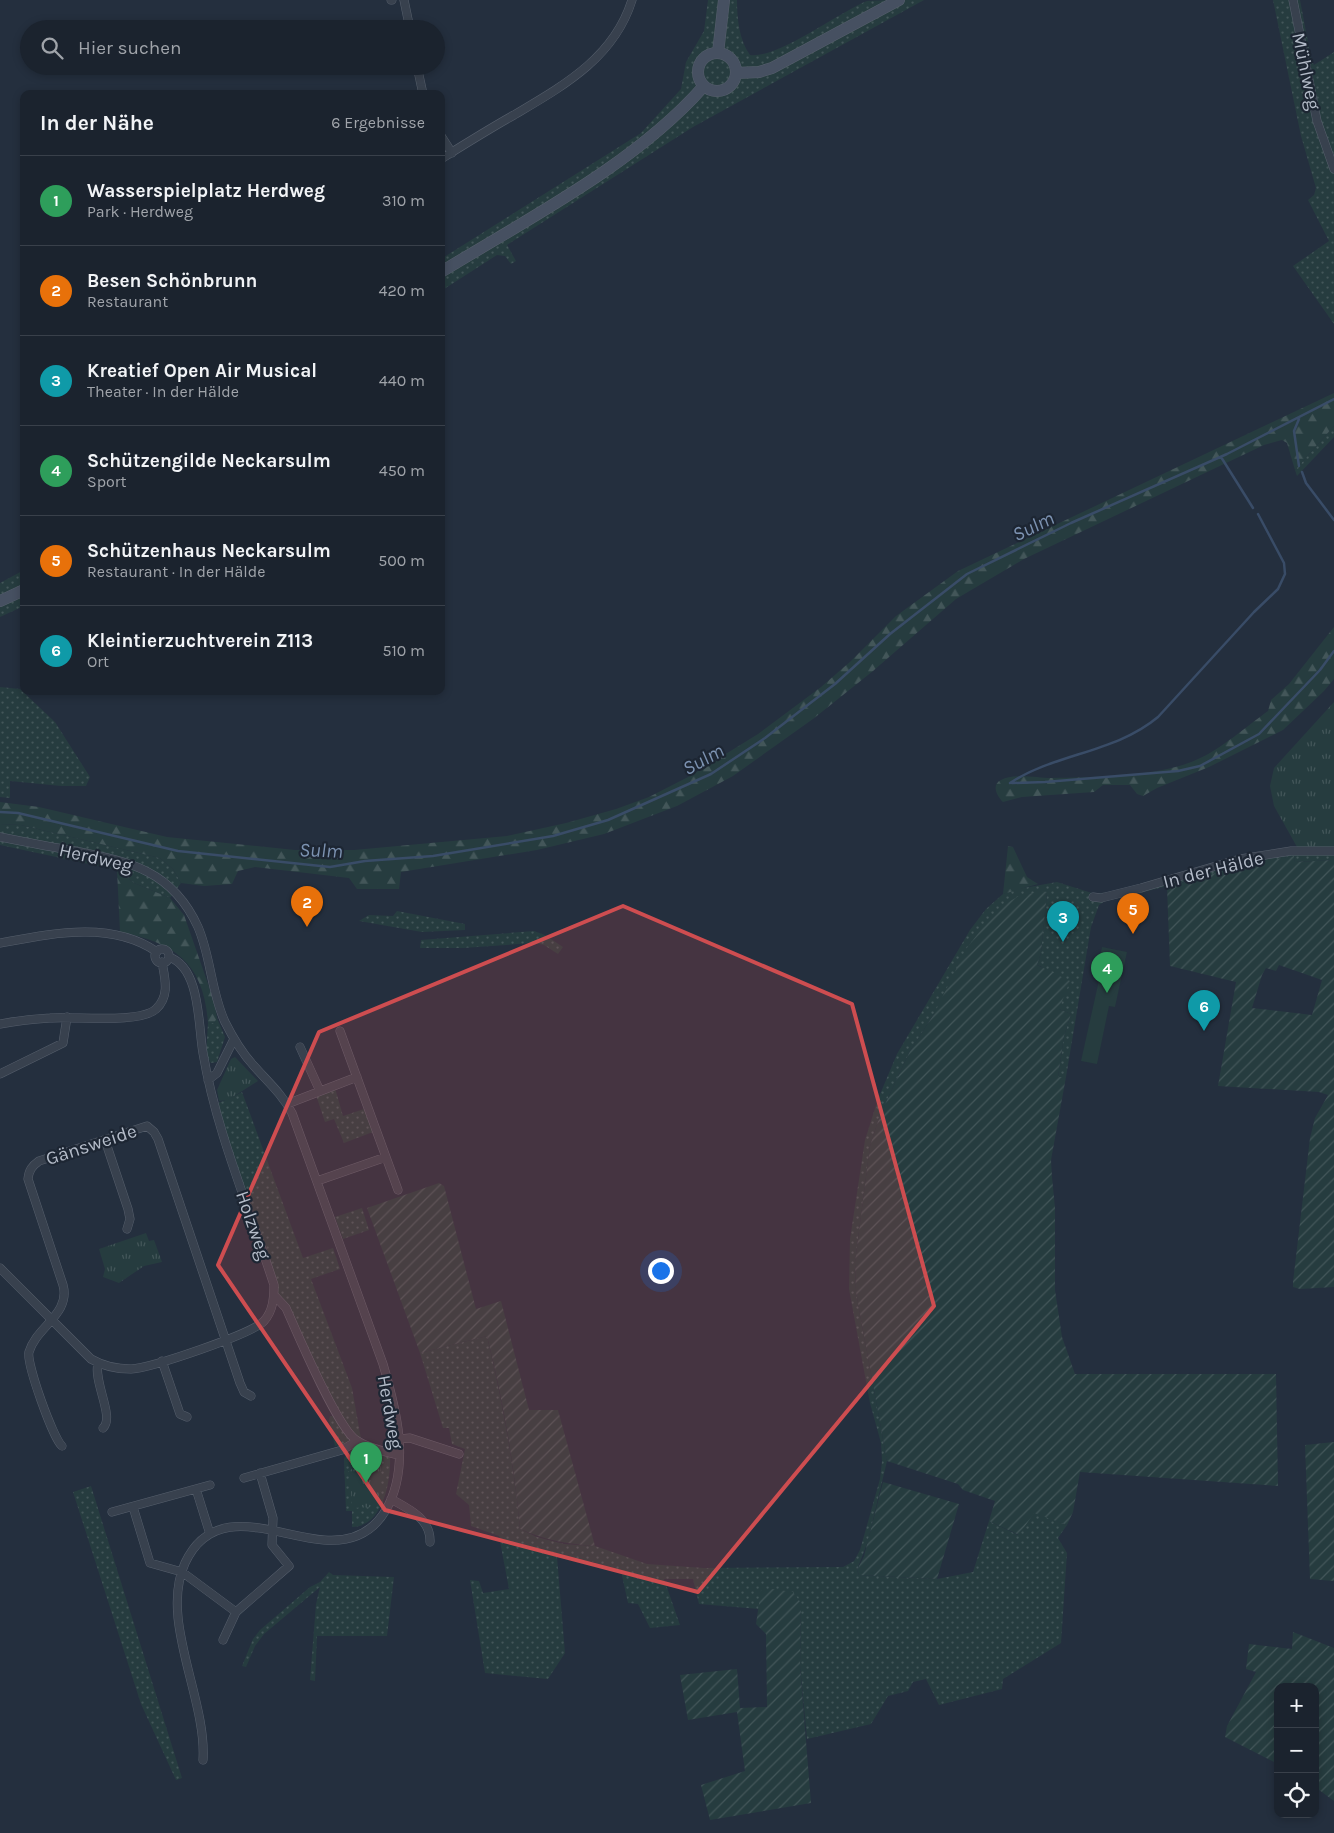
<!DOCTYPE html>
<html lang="de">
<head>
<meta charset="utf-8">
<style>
  body { margin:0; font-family:Karla,sans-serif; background:#242b36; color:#f1f3f6 }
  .controls { position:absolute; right:15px; bottom:15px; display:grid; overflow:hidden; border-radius:10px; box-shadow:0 2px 8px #0003 }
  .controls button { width:45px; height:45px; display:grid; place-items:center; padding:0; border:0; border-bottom:1px solid #39404a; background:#1b232e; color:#f1f3f6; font:25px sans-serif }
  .you { position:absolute; left:660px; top:1270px; width:18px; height:18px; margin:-12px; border:4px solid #fff; border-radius:50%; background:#1a73e8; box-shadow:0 0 0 8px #1a73e833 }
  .badge { display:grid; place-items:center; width:32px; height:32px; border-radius:50%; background:#8ab4f8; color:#fff; font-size:16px; font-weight:700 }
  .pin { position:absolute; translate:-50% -41px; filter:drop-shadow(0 1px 2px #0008) }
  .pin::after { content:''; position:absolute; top:26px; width:18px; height:15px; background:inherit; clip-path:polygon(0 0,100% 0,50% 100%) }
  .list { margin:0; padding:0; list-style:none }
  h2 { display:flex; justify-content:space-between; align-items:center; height:65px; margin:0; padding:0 20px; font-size:21px }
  h2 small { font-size:16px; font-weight:400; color:#a0a4aa }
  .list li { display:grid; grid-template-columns:32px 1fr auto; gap:15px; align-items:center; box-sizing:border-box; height:90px; padding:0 20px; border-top:1px solid #39404a }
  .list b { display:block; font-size:19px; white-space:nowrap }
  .list p { margin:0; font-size:16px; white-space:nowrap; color:#a0a4aa }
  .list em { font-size:16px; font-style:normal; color:#a0a4aa }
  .icon { flex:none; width:28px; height:28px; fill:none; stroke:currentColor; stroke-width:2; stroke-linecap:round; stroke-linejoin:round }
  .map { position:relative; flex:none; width:1334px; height:1833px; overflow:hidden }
  .search { position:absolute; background:#1b232e; box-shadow:0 2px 8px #0003; left:20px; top:20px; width:425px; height:55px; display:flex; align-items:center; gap:12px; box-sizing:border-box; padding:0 18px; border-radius:28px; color:#a0a4aa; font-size:19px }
  .panel { position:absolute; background:#1b232e; box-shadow:0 2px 8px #0003; left:20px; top:90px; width:425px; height:605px; border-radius:10px }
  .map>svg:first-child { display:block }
  .grass { fill:url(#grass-dots) }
  .forest { fill:url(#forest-firs) }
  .park { fill:url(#park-tufts) }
  .garden { fill:url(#garden-furrows); fill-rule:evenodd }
  .pitch { fill:#263c3f }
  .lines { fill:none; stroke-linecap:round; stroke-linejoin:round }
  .stream { stroke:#394c67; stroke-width:2.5 }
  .minor-casing { stroke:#565f6c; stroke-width:9 }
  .secondary-casing { stroke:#565f6c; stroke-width:12 }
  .minor { stroke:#38414e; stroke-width:8 }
  .secondary { stroke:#465061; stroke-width:11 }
  .marked { fill:#ce4d50; fill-opacity:0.2; stroke:#ce4d50; stroke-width:4; stroke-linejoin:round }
  .labels { text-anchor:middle; stroke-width:4.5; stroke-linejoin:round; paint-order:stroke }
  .street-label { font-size:19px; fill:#b4bcc9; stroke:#1d2633 }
  .water-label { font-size:20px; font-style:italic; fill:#7c92b1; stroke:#1d2633 }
</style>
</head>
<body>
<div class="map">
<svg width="1334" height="1833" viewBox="0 0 1334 1833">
  <defs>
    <pattern id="grass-dots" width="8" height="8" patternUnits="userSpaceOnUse" patternTransform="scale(1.25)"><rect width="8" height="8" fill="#263c3f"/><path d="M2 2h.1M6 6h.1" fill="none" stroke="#435659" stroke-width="1.8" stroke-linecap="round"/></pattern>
    <pattern id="forest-firs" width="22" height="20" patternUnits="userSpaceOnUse" patternTransform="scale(1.25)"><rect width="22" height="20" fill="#263c3f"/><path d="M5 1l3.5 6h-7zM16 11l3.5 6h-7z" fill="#435659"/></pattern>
    <pattern id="park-tufts" width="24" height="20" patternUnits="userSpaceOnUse" patternTransform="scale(1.25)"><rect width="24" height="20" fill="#263c3f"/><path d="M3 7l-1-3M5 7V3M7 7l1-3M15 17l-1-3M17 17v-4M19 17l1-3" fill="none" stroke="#435659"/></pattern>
    <pattern id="garden-furrows" width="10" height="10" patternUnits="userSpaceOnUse" patternTransform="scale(1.25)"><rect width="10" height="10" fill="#263c3f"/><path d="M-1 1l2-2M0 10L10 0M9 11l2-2" fill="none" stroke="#435659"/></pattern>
  </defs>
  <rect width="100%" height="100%" fill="#242f3e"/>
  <path class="grass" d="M708,0H737C737,18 739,40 750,55C778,59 839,12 867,1C879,0 910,0 924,0L693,127L507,245L516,261L511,264L505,256L497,255L441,291V259L641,133L681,89L686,62L704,31Z
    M1273,0H1300L1311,58L1314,65L1334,52V324L1293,266L1329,241L1308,200L1314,195L1316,188L1301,136Z
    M1334,426V437L1297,476L1295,470Z
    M24,570V606L0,617V583Z
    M0,687L20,689L55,722L90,777L86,786H61L10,781V798L0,797Z
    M0,824L21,825L160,858L173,869L181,883L170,898L134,883L117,870L0,845Z
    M1292,847L1334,849V860L1295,862L1294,856C1230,868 1168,887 1105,901L1099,905L1091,927L1066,1077H1058L1064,1036L1071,1014L1059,1009L1042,967L1037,965L1041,953L1047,892L934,1014L910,1051L880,1115L870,1146L855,1262L856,1292L887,1461L868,1541L857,1570L859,1575L937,1579L973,1572L989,1521L1018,1535L1034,1512L1067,1525L1058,1538L1067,1553L1061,1643L1003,1679L1002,1689L939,1705L926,1679L913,1682L908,1691L888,1696L871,1724L807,1739L800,1666L801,1603L762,1590L759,1609L699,1604L693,1579H664L680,1625L650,1628L638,1604L628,1603L621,1571L594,1562L557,1557L565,1653L548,1679L485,1673L470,1580L479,1581L483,1593L509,1589L499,1536L471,1526L469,1505L456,1494L465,1449L452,1444L449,1428H443L420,1353L487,1336C502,1400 514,1463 520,1529L537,1537L564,1544L595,1546L647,1564L704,1568L843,1567L854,1561L860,1550L880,1479L882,1461L881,1443L870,1403L849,1289L850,1239L865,1140L878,1099L897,1054L970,930L986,909L1003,894L1018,889L1057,882L1095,894L1115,891L1229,859Z
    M397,911L465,924V930L422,932L359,921L369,915L393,916Z
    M534,931L545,935L563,947L558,954L544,945L534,943L463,948H420L421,940Z
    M217,1018L225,1037L217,1062L211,1063L206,1055L208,1023H214Z
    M335,1088L343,1116L364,1109L373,1132L344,1143L334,1119L325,1122L316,1095Z
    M242,1092L303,1258L333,1248L340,1269L311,1279L352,1388L361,1439L353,1434L337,1407L274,1295L214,1104L229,1099Z
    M362,1208L369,1230L343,1239L335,1217Z
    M330,1416H334L349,1440L348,1445L335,1446L329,1420Z
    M367,1449L390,1458C391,1481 383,1527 352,1527V1511H346L344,1459L345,1456L363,1454V1450Z
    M91,1486L182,1778L176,1780L141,1704L73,1492Z
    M329,1572L333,1575L394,1577L387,1636H317L315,1681L310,1680L316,1604L320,1587L264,1634L255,1646L246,1667L242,1666L253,1639L260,1630L310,1587L320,1582Z"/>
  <path class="forest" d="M1334,393V426L1295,470L1287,443L1282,440L1264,445L1024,559L956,599L873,671L813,719L733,776L677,806L604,834L537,850L401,872L399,889H357L349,878L255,867L238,871L232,884L204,886L181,883L173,869L160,858L21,825L0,824V802L39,807L167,837L295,850H354L507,836L566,823L616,809L649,797L690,776L758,734L821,687L851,661L896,616L958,571Z
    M1334,627V679L1324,691L1283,730L1209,767L1157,788L1143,796L1137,794L1130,785H1103L1094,792L1022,797L1003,802C997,796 991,785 1001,780C1014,773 1037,778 1051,778C1094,777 1160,777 1198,759C1218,751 1250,724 1268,711L1271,700L1289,684Z
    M1008,846L1013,847L1027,877L1038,884L1003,894Z
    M117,870L134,883L170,898L184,915L214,1001L217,1018L214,1023H208C204,963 175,943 120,932Z"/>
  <path class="park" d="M1334,702V849L1297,847L1274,806L1270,786L1274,768Z
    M235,1057L258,1081L228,1100L219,1101L217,1090L231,1059Z
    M146,1233L149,1241L154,1240L162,1262L144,1266L119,1283L103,1277L105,1269L99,1249Z
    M362,1456L381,1463V1490L374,1507L352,1508L350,1476H345L344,1471H350Z"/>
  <path class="garden" d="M1294,856L1295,862L1334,860V1287L1300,1289L1293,1287V1282L1310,1138L1315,1118L1328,1095L1319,1092L1218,1086L1236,982L1170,966L1167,887L1244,865ZM1279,965L1322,980L1312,1015L1252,1008L1262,975L1266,968L1276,971Z
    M1042,891L1047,892L1041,953L1037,965L1070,981L1059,1009L1071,1014L1064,1036L1058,1077H1066L1051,1160L1052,1177L1055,1208V1290L1062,1337L1075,1374H1276L1278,1486L1080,1472L1073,1512L1067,1525L1034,1513L1019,1535L989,1521L995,1501L963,1490L958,1484L887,1461L856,1292L855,1262L870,1146L880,1115L910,1051L934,1014L966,949L987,922L1005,904L1019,896Z
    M439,1183L444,1186L476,1309L501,1301L529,1410H558L595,1546C568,1544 544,1540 520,1529C514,1463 503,1400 487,1336L420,1353L367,1208Z
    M1334,1442V1581L1310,1579L1305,1445Z
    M883,1482L959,1504L937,1579L859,1575L857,1570L864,1556Z
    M772,1589L793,1592L801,1603L800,1666L811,1803L710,1820L701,1785L745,1771L737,1712L688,1720L680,1675L737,1669L740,1708L767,1707L766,1634L756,1624L761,1590Z
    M1293,1632L1334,1648V1801L1315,1787V1687H1278V1764L1225,1737L1227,1726L1256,1672L1246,1669L1249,1644L1292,1649Z"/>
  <path class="pitch" d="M1102,947L1127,952L1115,1007L1109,1006L1097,1064L1081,1061L1099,980L1095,978Z"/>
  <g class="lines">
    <path class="stream" d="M1299,419L1294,431L1299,466
      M1221,457L1253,508
      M1302,472L1306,483L1334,520
      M1010,783C1056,753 1115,753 1158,717L1254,612L1278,589L1285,574L1284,563L1258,514
      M1012,783L1045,782L1178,771L1200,766L1259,734L1320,670L1334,651
      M0,812L18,813L178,851L330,867L365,861L433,856L553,836L608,820L711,774L765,738L835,684L890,634L967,574L1071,523L1227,454L1334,399"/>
    <g class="minor-casing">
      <path id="minor" d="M391,0H392
        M404,0L410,29
        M1293,0L1317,121L1334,169
        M417,66L423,94
        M441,136L452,153
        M441,159C465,144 489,129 514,115C563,86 614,58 632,0
        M0,837C25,842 50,847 75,851C130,862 172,870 198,927C211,957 211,992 225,1022C233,1038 242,1053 254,1066C268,1082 282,1094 292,1113L383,1364C390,1388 397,1413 399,1438C403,1489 385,1545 324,1540C275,1536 214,1501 185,1563C159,1620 207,1699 203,1760
        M1093,897L1101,898L1141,888L1240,859L1291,851H1334
        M0,943C50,934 111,920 157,952
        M155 956a7 7 0 1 1 14 0a7 7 0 1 1-14 0Z
        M0,1024C16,1021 33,1019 50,1018C74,1016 140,1024 156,1009C170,996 165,979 162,962
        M340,1031L398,1190
        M300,1047L320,1091
        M0,1074L63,1043L67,1017
        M208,1080L217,1073L234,1039
        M287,1104L357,1077
        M105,1140L128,1209L130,1219L127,1229
        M317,1181L386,1157
        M0,1268L91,1359C103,1366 116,1369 131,1369C151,1368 252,1334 264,1321C273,1311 274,1298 274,1285C250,1210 216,1131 203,1053C198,1026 201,968 169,957
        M274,1295L286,1308C297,1333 337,1427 356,1440C368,1448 385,1452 399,1455
        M162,1361L180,1414L187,1417
        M98,1363C93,1382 115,1417 103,1428
        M399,1439L410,1438L459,1454
        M62,1446C53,1438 26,1363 29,1352C36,1327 71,1314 63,1285L28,1179C29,1170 32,1166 39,1161L147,1126L154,1132L158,1139L240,1383L244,1392L251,1396
        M244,1478L342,1450L357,1441
        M196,1489L210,1534
        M391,1499C409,1509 431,1519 430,1542
        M133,1507L150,1563L182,1572L236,1612
        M112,1512L210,1485
        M223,1640L236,1612L289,1566L272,1545L273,1518L260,1473"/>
    </g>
    <g class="secondary-casing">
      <path id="secondary" d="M698 72a19 19 0 1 1 38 0a19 19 0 1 1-38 0Z
        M718,53L724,0
        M736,73L759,72L772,68L899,0
        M441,272C529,218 635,164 703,87
        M0,601L24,590"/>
    </g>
    <use href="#minor" class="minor"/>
    <use href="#secondary" class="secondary"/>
  </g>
  <path class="marked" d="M623,906L852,1004L934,1306L698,1592L385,1510L218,1265L319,1032Z"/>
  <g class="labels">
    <g class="street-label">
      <text transform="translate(1307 71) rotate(78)" y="7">Mühlweg</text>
      <text transform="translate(96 857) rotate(13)" y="7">Herdweg</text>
      <text transform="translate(1213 869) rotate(-14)" y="7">In der Hälde</text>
      <text transform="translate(91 1144) rotate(-18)" y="7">Gänsweide</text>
      <text transform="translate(254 1225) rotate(71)" y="7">Holzweg</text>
      <text transform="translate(391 1412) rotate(80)" y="7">Herdweg</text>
    </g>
    <g class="water-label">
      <text transform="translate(1033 526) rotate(-26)" y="7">Sulm</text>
      <text transform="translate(703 759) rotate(-29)" y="7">Sulm</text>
      <text transform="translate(321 850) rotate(2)" y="7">Sulm</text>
    </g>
  </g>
</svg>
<div class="controls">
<button>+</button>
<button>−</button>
<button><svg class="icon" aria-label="locate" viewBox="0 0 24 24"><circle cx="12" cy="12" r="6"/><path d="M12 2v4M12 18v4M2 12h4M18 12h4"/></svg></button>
</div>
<div class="you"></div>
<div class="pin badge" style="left:366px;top:1483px;background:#2e9e5b">1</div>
<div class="pin badge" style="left:307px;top:927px;background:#e8710a">2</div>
<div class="pin badge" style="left:1063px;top:942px;background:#0f9aa8">3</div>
<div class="pin badge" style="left:1107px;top:993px;background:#2e9e5b">4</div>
<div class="pin badge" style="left:1133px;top:934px;background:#e8710a">5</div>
<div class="pin badge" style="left:1204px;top:1031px;background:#0f9aa8">6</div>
<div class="search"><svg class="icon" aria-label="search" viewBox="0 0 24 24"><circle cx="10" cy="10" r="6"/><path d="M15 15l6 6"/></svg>Hier suchen</div>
<section class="panel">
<h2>In der Nähe<small>6 Ergebnisse</small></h2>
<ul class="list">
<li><span class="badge" style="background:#2e9e5b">1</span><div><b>Wasserspielplatz Herdweg</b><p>Park · Herdweg</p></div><em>310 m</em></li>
<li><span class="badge" style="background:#e8710a">2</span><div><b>Besen Schönbrunn</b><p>Restaurant</p></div><em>420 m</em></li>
<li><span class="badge" style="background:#0f9aa8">3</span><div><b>Kreatief Open Air Musical</b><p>Theater · In der Hälde</p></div><em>440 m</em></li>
<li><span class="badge" style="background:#2e9e5b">4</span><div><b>Schützengilde Neckarsulm</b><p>Sport</p></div><em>450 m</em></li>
<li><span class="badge" style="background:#e8710a">5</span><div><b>Schützenhaus Neckarsulm</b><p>Restaurant · In der Hälde</p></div><em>500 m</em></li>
<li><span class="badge" style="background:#0f9aa8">6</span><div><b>Kleintierzuchtverein Z113</b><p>Ort</p></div><em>510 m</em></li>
</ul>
</section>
</div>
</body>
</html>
